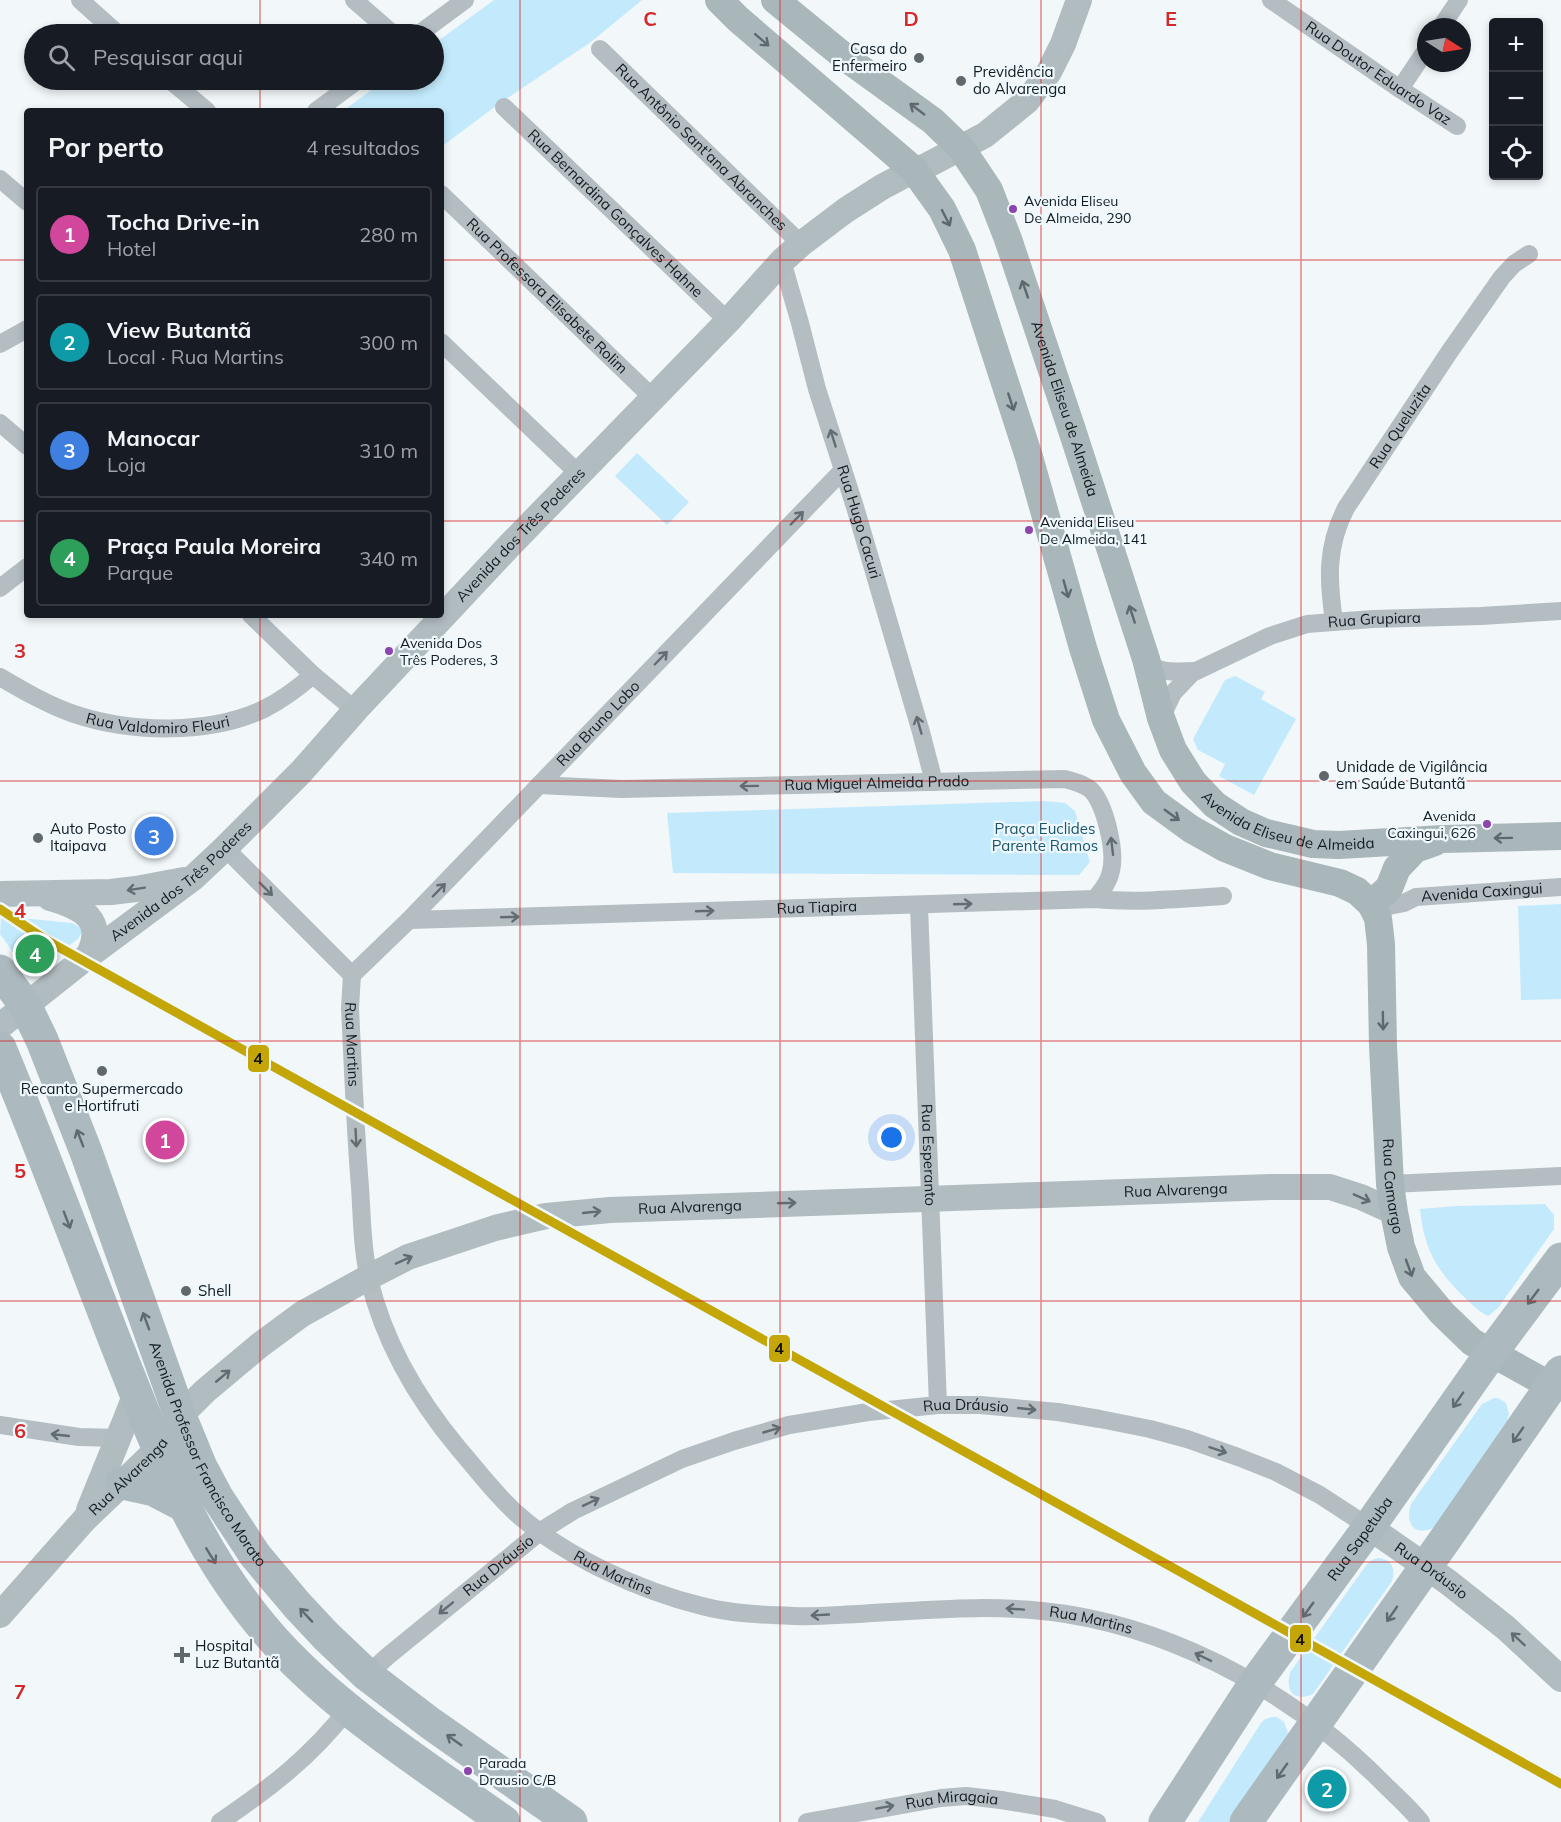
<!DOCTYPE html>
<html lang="pt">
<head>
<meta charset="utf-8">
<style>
  body { margin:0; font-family:Mulish,sans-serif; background:#242831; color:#f1f3f6 }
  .controls { position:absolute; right:18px; top:18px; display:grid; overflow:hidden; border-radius:6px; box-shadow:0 3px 9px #0003 }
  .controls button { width:54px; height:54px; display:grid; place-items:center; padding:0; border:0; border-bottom:2px solid #363941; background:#171b24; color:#f1f3f6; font:30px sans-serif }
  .compass { position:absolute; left:1417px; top:18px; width:54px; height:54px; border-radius:50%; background:#171b24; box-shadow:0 3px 9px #0003; rotate:102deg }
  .you { position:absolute; left:892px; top:1138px; width:21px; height:21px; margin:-15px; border:4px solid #fff; border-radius:50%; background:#1a73e8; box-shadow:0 0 0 9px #1a73e833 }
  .badge { display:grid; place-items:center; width:39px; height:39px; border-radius:50%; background:#d93025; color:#fff; font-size:20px; font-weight:700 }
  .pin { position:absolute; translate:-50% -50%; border:3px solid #fff; box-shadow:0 2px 6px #0006 }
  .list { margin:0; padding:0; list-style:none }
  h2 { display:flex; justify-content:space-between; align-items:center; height:78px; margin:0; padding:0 24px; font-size:26px }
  h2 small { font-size:20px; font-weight:400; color:#9ea1a6 }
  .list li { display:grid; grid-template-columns:39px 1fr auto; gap:18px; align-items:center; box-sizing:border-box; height:96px; margin:0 12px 12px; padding:0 12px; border:2px solid #363941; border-radius:6px }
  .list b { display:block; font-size:22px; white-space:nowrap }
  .list p { margin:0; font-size:20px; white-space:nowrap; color:#9ea1a6 }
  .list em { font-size:20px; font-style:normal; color:#9ea1a6 }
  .icon { flex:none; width:33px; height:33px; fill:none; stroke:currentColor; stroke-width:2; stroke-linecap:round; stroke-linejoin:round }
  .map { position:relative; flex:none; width:1561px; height:1822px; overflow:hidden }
  .search { position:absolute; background:#171b24; box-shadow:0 3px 9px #0003; left:24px; top:24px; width:420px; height:66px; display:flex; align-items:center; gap:15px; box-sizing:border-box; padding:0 21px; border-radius:33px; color:#9ea1a6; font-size:22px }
  .panel { position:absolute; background:#171b24; box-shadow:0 3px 9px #0003; left:24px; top:108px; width:420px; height:510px; border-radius:6px }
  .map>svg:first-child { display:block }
  .green { fill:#c3eafc }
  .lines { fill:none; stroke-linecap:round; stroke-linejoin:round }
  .street { stroke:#b3bdc2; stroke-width:18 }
  .secondary { stroke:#b1bcc1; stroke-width:26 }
  .primary { stroke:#a9b6ba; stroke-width:28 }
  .highway { stroke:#acb9be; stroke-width:33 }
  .metro-1-casing { stroke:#eef8fd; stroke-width:14 }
  .metro-1 { stroke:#c4a608; stroke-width:9 }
  .oneway { stroke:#5e686d }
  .oneway2 { stroke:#626c71 }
  .oneway3 { stroke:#626c70 }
  .oneway4 { stroke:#5f6a6f }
  .grid { fill:none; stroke:#d62828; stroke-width:1.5; stroke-opacity:0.55 }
  .poi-dot { fill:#60686c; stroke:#eef8fd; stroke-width:2 }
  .bus-dot { fill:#8e44ad; stroke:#eef8fd; stroke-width:2 }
  .labels { text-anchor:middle; stroke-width:4.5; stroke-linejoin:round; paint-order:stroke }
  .bus-label { font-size:14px; fill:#121b20; stroke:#eef8fd; text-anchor:start }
  .poi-label { font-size:15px; fill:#121b20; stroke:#eef8fd; text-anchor:start }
  .street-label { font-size:15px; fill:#121b20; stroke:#eef8fd }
  .park-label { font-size:15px; fill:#1a556b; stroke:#eef8fd }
  .grid-label { font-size:20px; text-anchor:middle; font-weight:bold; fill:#d62828; stroke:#eef8fd; stroke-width:4.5; stroke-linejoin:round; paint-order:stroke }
  .line-badge { stroke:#eef8fd; stroke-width:2 }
  .pale-badge-label { font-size:16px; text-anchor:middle; font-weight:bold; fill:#111 }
</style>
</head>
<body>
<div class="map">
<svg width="1561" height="1822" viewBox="0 0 1561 1822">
  <rect width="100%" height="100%" fill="#f2f7fa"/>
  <path class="green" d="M494,0H642L591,42L500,103L441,147V111H343L385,80H434V44Z
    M637,453L689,502L667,525L615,476Z
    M1235,676L1265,692L1261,699L1296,719L1254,795L1219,776L1225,764L1198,750L1193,739L1225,680Z
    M1045,801L1065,803L1075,811L1090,862L1079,875L673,873L667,813Z
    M1561,904V999L1521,1000L1518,906Z
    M1,916L72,923L81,928L82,932L78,939L36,969L27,972L0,934Z
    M1545,1204L1554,1215V1229L1498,1308L1488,1316C1479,1312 1473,1305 1466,1299C1437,1271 1424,1250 1420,1209L1456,1206Z
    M1494,1398H1498L1506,1403L1509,1414L1507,1421L1433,1528C1413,1537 1405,1522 1411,1504L1482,1404Z
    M1378,1558C1392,1559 1396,1569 1392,1581L1313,1694C1293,1703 1284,1689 1291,1671L1367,1564L1372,1560Z
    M1272,1717H1277L1284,1722L1288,1733L1286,1740L1229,1822H1198L1261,1723L1265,1719Z"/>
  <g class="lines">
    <g class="street">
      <path d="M80,0L118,34"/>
      <path d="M354,0L393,34"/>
      <path id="s1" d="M1271,0L1400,89L1457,126"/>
      <path d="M1441,27L1459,0"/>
      <path d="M419,34L465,0"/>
      <path id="s2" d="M600,49L801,244"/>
      <path d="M170,80L207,111"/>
      <path d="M1400,89L1426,50"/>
      <path id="s3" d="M504,107L728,321"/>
      <path d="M316,111L358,80"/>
      <path d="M0,179L27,202"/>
      <path id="s4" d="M441,194L653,398"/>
      <path id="s5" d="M782,261L800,323L817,389L855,507L921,732L934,782"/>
      <path d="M441,342L579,474"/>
      <path d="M0,344L27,329"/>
      <path d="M0,423L27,446"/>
      <path d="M0,588L27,567"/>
      <path d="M251,615L313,675L355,710"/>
      <path id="s6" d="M1334,621C1328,580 1326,547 1346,508L1450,351L1502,277L1514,264L1529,254"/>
      <path d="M1146,659C1158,676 1178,671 1196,671"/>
      <path id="s7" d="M0,677C24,691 48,705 74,714C131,733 209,735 264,709C282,700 298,688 313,675"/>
      <path id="s8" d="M1161,718L1173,693L1192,673L1270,636L1307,624L1373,619L1481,616L1561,611"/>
      <path id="s9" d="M539,785L621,789L1065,779C1074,782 1083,783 1091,790C1105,804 1116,851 1111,871C1109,882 1102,890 1095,899"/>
      <path id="s10" d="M225,848L352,975L350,1008C353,1068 355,1127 360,1187C362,1217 362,1249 369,1279C384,1342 418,1400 459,1449C478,1471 495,1494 516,1513C564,1556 640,1591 702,1606C732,1614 765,1615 795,1616C815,1617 836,1615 857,1614C926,1610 997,1603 1066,1614C1185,1633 1299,1698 1383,1783C1396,1796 1410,1808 1421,1822"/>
      <path id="s11" d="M919,906L938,1405"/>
      <path id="s12" d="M1374,909L1404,903L1416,897L1561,887"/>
      <path id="s13" d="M409,920L1095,899C1138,903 1180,899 1223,896"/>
      <path id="s14" d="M352,975L409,920L843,470"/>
      <path d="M1390,1184L1561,1176"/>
      <path d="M0,1425L79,1437L119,1438"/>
      <path id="s15" d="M367,1675L388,1656L541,1531L573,1511L682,1459L734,1441L789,1425L868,1412L938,1405H980L1058,1412L1100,1419L1150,1429L1187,1439L1238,1457L1276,1472L1320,1495L1369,1527"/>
      <path d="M220,1822C270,1788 311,1757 348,1709"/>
      <path id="s16" d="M807,1822L941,1798L966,1796L1001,1800L1055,1809L1097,1822"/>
    </g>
    <g class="secondary">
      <path d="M0,894L111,892L136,889L184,880"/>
      <path d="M50,898C82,907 107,920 88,956"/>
      <path id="s17" d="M0,1026L88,956L193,878L225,848L301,772L360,705L510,545L728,321L782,261L801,244L846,210L882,187L914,170L926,166L985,135L1027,101L1049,72L1063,44L1079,0"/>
      <path d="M89,1510L126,1419L136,1393"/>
      <path id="s18" d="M1369,1527L1448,1582L1506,1628L1561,1679"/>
      <path id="s19" d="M0,1615L85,1519L158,1449L180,1416L205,1391L260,1345L302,1314L369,1277L408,1257L495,1228L546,1216L610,1210L1271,1187H1330L1361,1197L1394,1212"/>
    </g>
    <g class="primary">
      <path id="s20" d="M719,0L738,19L914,170L942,209L962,250L1029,457L1083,648L1106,720L1133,773L1154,802L1191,829L1225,848L1270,866L1340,883L1357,891L1371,904L1378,918L1381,944L1383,1046L1390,1184L1394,1212L1401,1247L1412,1277L1442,1313L1472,1342L1551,1386"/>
      <path id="s21" d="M775,0L846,58L933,121L961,148L989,190L1008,239L1073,433L1146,659L1161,718L1173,750L1193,782L1215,805L1241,822L1266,833L1313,844L1339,845L1443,839L1561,836"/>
      <path d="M1371,904L1389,888L1397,868L1415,849L1435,842"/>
    </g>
    <g class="highway">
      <path id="s22" d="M0,971L25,1005L42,1040L86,1152L180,1416L201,1467L217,1497L255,1555L297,1605L326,1636L367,1675L430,1723L571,1822"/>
      <path d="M0,1048C41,1146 78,1246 117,1346C162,1459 199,1562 286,1653C350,1719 430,1769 504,1822"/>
      <path d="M122,1483L154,1490L183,1505"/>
      <path id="s23" d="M1165,1822L1255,1683L1369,1527L1492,1352L1561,1259"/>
      <path d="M1246,1822L1444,1541L1561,1372"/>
    </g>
    <g class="metro-1-casing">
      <path id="metro-1" d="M0,909L46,940L1561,1784"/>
    </g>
    <use href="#metro-1" class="metro-1"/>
  </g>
  <defs><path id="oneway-shaft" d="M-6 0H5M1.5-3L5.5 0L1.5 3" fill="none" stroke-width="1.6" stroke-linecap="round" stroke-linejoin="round" transform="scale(1.5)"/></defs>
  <g class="oneway">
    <use href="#oneway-shaft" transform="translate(762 40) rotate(41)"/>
    <use href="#oneway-shaft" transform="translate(917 109) rotate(-143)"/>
    <use href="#oneway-shaft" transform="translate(946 218) rotate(63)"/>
    <use href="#oneway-shaft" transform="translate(1025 289) rotate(-109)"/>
    <use href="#oneway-shaft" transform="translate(1011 402) rotate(72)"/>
    <use href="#oneway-shaft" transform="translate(1066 589) rotate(74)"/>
    <use href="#oneway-shaft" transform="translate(1132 614) rotate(-108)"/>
    <use href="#oneway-shaft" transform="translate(1172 815) rotate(36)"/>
    <use href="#oneway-shaft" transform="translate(1503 838) rotate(179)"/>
    <use href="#oneway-shaft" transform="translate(1383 1021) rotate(89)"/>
    <use href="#oneway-shaft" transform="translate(1409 1268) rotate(70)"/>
  </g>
  <g class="oneway2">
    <use href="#oneway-shaft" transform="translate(833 438) rotate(-107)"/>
    <use href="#oneway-shaft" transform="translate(797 518) rotate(-46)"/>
    <use href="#oneway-shaft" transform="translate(661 658) rotate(-46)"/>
    <use href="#oneway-shaft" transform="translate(919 725) rotate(-106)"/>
    <use href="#oneway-shaft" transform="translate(749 786) rotate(179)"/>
    <use href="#oneway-shaft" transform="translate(1112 846) rotate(-97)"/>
    <use href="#oneway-shaft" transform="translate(266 889) rotate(45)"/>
    <use href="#oneway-shaft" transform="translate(439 890) rotate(-46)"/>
    <use href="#oneway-shaft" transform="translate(963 904) rotate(-2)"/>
    <use href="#oneway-shaft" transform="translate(705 911) rotate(-2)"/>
    <use href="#oneway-shaft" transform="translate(510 917) rotate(-2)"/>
    <use href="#oneway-shaft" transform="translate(356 1138) rotate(87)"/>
    <use href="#oneway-shaft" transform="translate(1027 1409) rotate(6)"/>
    <use href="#oneway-shaft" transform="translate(772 1430) rotate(-16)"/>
    <use href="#oneway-shaft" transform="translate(60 1435) rotate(-174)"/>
    <use href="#oneway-shaft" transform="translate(1218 1450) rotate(19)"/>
    <use href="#oneway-shaft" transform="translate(591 1502) rotate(-26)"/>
    <use href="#oneway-shaft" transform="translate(446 1608) rotate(141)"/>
    <use href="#oneway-shaft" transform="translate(1015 1609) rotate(-176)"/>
    <use href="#oneway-shaft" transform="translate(820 1615) rotate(177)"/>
    <use href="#oneway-shaft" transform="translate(1203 1657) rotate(-154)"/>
    <use href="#oneway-shaft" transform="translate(885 1807) rotate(-10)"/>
  </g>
  <g class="oneway3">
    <use href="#oneway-shaft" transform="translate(136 889) rotate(171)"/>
    <use href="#oneway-shaft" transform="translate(1362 1198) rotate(24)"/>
    <use href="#oneway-shaft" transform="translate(787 1203) rotate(-2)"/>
    <use href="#oneway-shaft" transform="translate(592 1212) rotate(-6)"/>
    <use href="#oneway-shaft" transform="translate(404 1260) rotate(-24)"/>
    <use href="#oneway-shaft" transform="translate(223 1376) rotate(-40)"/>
    <use href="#oneway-shaft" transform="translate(1518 1639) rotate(-137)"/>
  </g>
  <g class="oneway4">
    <use href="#oneway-shaft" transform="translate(80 1138) rotate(-111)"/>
    <use href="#oneway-shaft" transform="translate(67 1220) rotate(69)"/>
    <use href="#oneway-shaft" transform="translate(1533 1297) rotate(127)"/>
    <use href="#oneway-shaft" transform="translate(146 1321) rotate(-110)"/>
    <use href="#oneway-shaft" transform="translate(1458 1400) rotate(125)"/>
    <use href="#oneway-shaft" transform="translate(1518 1435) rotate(125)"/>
    <use href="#oneway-shaft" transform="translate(211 1556) rotate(58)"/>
    <use href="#oneway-shaft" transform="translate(1308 1610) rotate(126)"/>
    <use href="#oneway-shaft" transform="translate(1392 1614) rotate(125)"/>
    <use href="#oneway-shaft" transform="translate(306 1615) rotate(-133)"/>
    <use href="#oneway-shaft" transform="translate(454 1740) rotate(-145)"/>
    <use href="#oneway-shaft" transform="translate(1282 1771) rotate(125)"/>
  </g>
  <path class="grid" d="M260,0V34M520,0V1822M780,0V1822M1041,0V1822M1301,0V1822M260,80V111M0,260H27M441,260H1561M0,521H27M441,521H1561M260,615V1822M0,781H1561M0,1041H1561M0,1301H1561M0,1562H1561"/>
  <g class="poi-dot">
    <circle cx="919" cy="58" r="6"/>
    <circle cx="961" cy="81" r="6"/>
    <circle cx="1324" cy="776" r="6"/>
    <circle cx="38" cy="838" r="6"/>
    <circle cx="102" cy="1071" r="6"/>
    <circle cx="186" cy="1291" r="6"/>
    <path d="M179 1646h6v6h6v6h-6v6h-6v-6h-6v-6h6z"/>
  </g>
  <g class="bus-dot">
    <circle cx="1013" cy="209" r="5"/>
    <circle cx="1029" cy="530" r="5"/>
    <circle cx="389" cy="651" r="5"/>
    <circle cx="1487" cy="824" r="5"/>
    <circle cx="468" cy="1771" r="5"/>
  </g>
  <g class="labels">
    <g class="bus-label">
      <text x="1024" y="206">Avenida Eliseu<tspan x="1024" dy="17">De Almeida, 290</tspan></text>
      <text x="1040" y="527">Avenida Eliseu<tspan x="1040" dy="17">De Almeida, 141</tspan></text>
      <text x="400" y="648">Avenida Dos<tspan x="400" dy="17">Três Poderes, 3</tspan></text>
      <text x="1476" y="821" text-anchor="end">Avenida<tspan x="1476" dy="17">Caxingui, 626</tspan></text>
      <text x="479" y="1768">Parada<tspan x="479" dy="17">Drausio C/B</tspan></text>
    </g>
    <g class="poi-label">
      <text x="907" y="54" text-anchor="end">Casa do<tspan x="907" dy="17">Enfermeiro</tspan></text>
      <text x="973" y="77">Previdência<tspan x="973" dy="17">do Alvarenga</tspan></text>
      <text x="1336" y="772">Unidade de Vigilância<tspan x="1336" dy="17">em Saúde Butantã</tspan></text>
      <text x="50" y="834">Auto Posto<tspan x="50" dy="17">Itaipava</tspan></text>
      <text x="102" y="1094" text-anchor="middle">Recanto Supermercado<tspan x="102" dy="17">e Hortifruti</tspan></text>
      <text x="198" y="1296">Shell</text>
      <text x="195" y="1651">Hospital<tspan x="195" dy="17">Luz Butantã</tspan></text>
    </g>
    <g class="street-label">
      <text dy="5" stroke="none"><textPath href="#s1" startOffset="130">Rua Doutor Eduardo Vaz</textPath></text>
      <text dy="5" stroke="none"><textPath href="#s2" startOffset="141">Rua Antônio Sant'ana Abranches</textPath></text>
      <text dy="5" stroke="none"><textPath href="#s3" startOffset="154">Rua Bernardina Gonçalves Hahne</textPath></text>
      <text dy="5" stroke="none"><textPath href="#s4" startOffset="147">Rua Professora Elisabete Rolim</textPath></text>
      <text dy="5" stroke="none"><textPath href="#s21" startOffset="520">Avenida Eliseu de Almeida</textPath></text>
      <text dy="5" stroke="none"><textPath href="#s6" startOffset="214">Rua Queluzita</textPath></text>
      <text dy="5" stroke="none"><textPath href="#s5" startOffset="272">Rua Hugo Cacuri</textPath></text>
      <text dy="5" stroke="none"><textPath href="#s17" startOffset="718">Avenida dos Três Poderes</textPath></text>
      <text dy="5" stroke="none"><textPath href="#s8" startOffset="248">Rua Grupiara</textPath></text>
      <text dy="5" stroke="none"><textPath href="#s7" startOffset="168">Rua Valdomiro Fleuri</textPath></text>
      <text dy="5" stroke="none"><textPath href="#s14" startOffset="352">Rua Bruno Lobo</textPath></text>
      <text dy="5" stroke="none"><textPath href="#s9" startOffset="338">Rua Miguel Almeida Prado</textPath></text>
      <text dy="5" stroke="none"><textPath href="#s21" startOffset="1024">Avenida Eliseu de Almeida</textPath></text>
      <text dy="5" stroke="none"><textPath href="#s17" startOffset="232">Avenida dos Três Poderes</textPath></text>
      <text dy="5" stroke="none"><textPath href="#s12" startOffset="110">Avenida Caxingui</textPath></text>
      <text dy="5" stroke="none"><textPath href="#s13" startOffset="408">Rua Tiapira</textPath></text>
      <text dy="5" stroke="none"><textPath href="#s10" startOffset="249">Rua Martins</textPath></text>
      <text dy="5" stroke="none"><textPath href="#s11" startOffset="249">Rua Esperanto</textPath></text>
      <text dy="5" stroke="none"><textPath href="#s20" startOffset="1467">Rua Camargo</textPath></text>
      <text dy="5" stroke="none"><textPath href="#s19" startOffset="1323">Rua Alvarenga</textPath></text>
      <text dy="5" stroke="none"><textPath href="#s19" startOffset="837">Rua Alvarenga</textPath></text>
      <text dy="5" stroke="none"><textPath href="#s15" startOffset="675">Rua Dráusio</textPath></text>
      <text dy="5" stroke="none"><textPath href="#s22" startOffset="528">Avenida Professor Francisco Morato</textPath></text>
      <text dy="5" stroke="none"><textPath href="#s19" startOffset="189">Rua Alvarenga</textPath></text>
      <text dy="5" stroke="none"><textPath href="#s23" startOffset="344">Rua Sapetuba</textPath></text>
      <text dy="5" stroke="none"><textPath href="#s15" startOffset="171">Rua Dráusio</textPath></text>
      <text dy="5" stroke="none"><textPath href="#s10" startOffset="879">Rua Martins</textPath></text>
      <text dy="5" stroke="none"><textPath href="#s18" startOffset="76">Rua Dráusio</textPath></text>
      <text dy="5" stroke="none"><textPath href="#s10" startOffset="1365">Rua Martins</textPath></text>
      <text dy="5" stroke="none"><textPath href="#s16" startOffset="147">Rua Miragaia</textPath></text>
    </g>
    <g class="park-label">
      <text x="1045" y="834">Praça Euclides<tspan x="1045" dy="17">Parente Ramos</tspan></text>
    </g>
  </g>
  <g class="grid-label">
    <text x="650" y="26">C</text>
    <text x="911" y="26">D</text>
    <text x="1171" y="26">E</text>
    <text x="20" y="658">3</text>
    <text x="20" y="918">4</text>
    <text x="20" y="1178">5</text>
    <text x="20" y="1438">6</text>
    <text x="20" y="1699">7</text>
  </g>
  <g class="line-badge">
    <rect x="247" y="1044" width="23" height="29" rx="6" fill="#c4a608"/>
    <rect x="768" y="1334" width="23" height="29" rx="6" fill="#c4a608"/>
    <rect x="1289" y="1624" width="23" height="29" rx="6" fill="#c4a608"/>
  </g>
  <g class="pale-badge-label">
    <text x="258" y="1064">4</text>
    <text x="779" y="1354">4</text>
    <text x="1300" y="1645">4</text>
  </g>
</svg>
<div class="controls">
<button>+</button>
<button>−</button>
<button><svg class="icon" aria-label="locate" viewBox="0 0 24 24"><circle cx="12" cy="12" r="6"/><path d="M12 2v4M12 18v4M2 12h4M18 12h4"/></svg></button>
</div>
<svg class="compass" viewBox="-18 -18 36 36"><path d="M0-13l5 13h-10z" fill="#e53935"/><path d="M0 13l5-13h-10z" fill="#9ea1a6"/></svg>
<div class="you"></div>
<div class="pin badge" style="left:165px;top:1140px;background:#d1479c">1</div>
<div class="pin badge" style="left:1327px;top:1789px;background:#0f9aa8">2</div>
<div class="pin badge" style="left:154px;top:836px;background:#3f7fe0">3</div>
<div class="pin badge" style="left:35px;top:954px;background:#2e9e5b">4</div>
<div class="search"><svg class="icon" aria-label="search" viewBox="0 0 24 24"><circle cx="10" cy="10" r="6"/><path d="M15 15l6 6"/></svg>Pesquisar aqui</div>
<section class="panel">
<h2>Por perto<small>4 resultados</small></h2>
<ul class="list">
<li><span class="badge" style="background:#d1479c">1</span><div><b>Tocha Drive-in</b><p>Hotel</p></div><em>280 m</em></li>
<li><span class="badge" style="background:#0f9aa8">2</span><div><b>View Butantã</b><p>Local · Rua Martins</p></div><em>300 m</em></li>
<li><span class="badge" style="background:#3f7fe0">3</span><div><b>Manocar</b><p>Loja</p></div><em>310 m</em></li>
<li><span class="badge" style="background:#2e9e5b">4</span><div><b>Praça Paula Moreira</b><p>Parque</p></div><em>340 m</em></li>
</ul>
</section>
</div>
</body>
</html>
